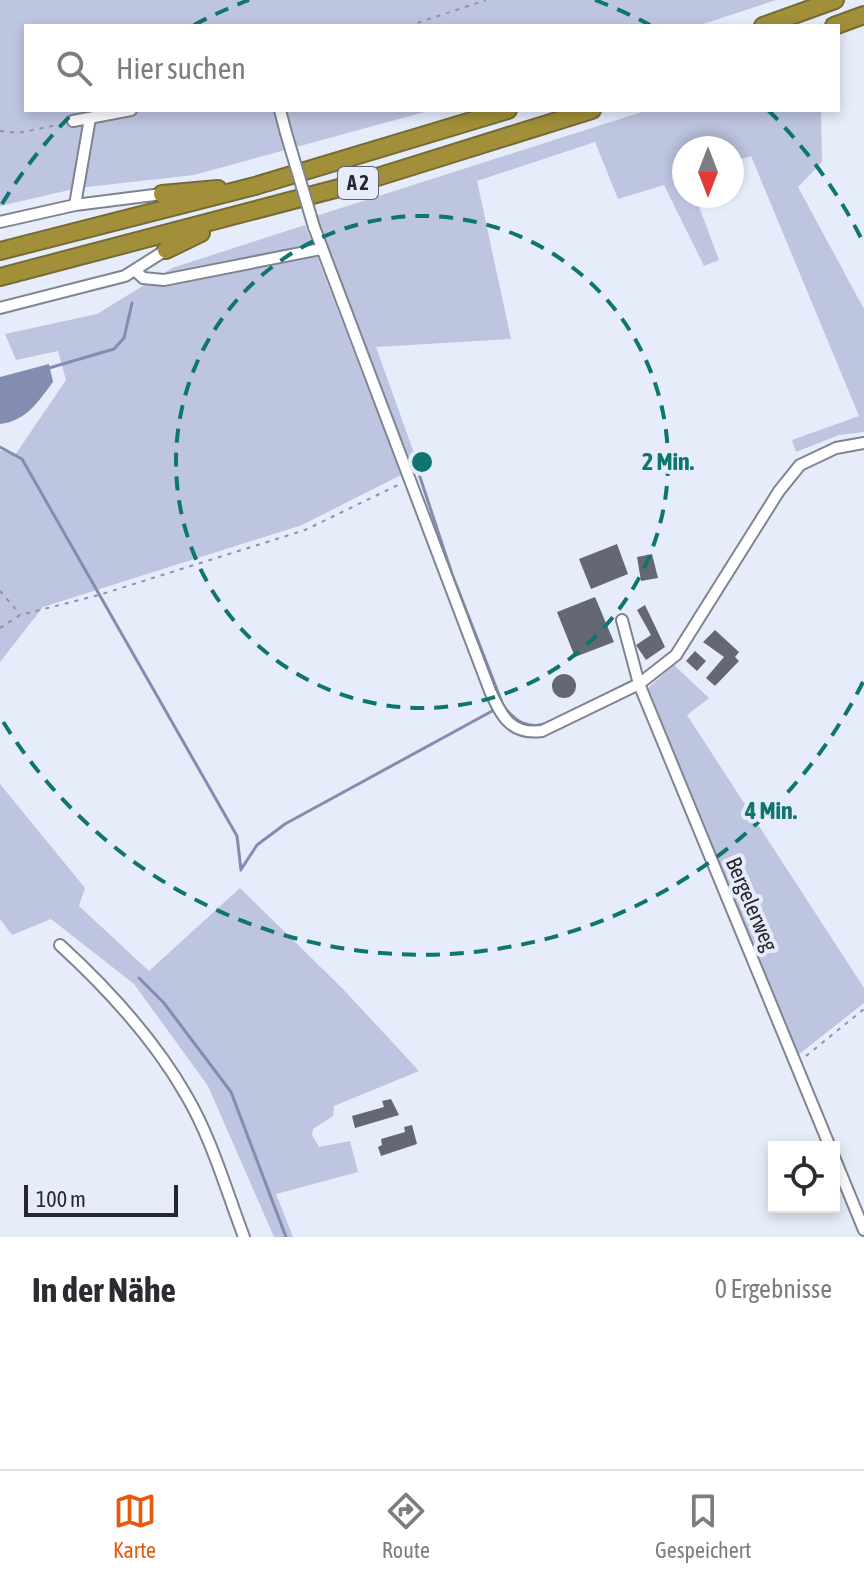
<!DOCTYPE html>
<html lang="de">
<head>
<meta charset="utf-8">
<style>
  body { margin:0; font-family:"Asap Condensed",sans-serif; background:#f7f7f7; color:#2b2b33 }
  .controls { position:absolute; right:24px; bottom:24px; display:grid; overflow:hidden; border-radius:0px; box-shadow:0 4px 12px #0003 }
  .controls button { width:72px; height:72px; display:grid; place-items:center; padding:0; border:0; border-bottom:2px solid #e1e1e2; background:#fff; color:#2b2b33; font:40px sans-serif }
  .compass { position:absolute; left:672px; top:136px; width:72px; height:72px; border-radius:50%; background:#fff; box-shadow:0 4px 12px #0003; rotate:180deg }
  .scale { position:absolute; left:24px; bottom:20px; width:154px; box-sizing:border-box; padding-left:8px; border:4px solid #27282e; border-top:0; font-size:22px; line-height:28px; white-space:nowrap; color:#27282e; -webkit-text-stroke:6px #e7ecfb; paint-order:stroke }
  .list { margin:0; padding:0; list-style:none }
  h2 { display:flex; justify-content:space-between; align-items:center; height:104px; margin:0; padding:0 32px; font-size:34px }
  h2 small { font-size:26px; font-weight:400; color:#7c7c81 }
  .icon { flex:none; width:44px; height:44px; fill:none; stroke:currentColor; stroke-width:2; stroke-linecap:round; stroke-linejoin:round }
  .map { position:relative; flex:none; width:864px; height:1237px; overflow:hidden }
  .search { position:absolute; background:#fff; box-shadow:0 4px 12px #0003; left:24px; right:24px; top:24px; height:88px; display:flex; align-items:center; gap:20px; box-sizing:border-box; padding:0 28px; border-radius:0px; color:#7c7c81; font-size:30px }
  .sheet { height:232px; background:#fff }
  nav { display:flex; justify-content:space-around; align-items:center; box-sizing:border-box; height:112px; border-top:2px solid #e1e1e2; background:#fff; font-size:22px; color:#7c7c81 }
  nav a { display:grid; justify-items:center; gap:4px }
  nav .on { color:#ea580c }
  .map>svg:first-child { display:block }
  .green { fill:#bdc5e0 }
  .water { fill:#828daf }
  .lines { fill:none; stroke-linecap:round; stroke-linejoin:round }
  .stream { stroke:#828daf; stroke-width:3 }
  .building { fill:#646875 }
  .minor-casing { stroke:#808492; stroke-width:14 }
  .highway-casing { stroke:#766b35; stroke-width:20 }
  .path { stroke:#90939e; stroke-width:2; stroke-dasharray:4 6; stroke-linecap:butt }
  .minor { stroke:#fff; stroke-width:10 }
  .highway { stroke:#a18f39; stroke-width:16 }
  .minor-bridge-casing { stroke:#808492; stroke-width:14; stroke-linecap:butt }
  .minor-bridge { stroke:#fff; stroke-width:10 }
  .ring { fill:none; stroke:#0f766e; stroke-width:4; stroke-dasharray:14 10 }
  .labels { text-anchor:middle; stroke-width:8; stroke-linejoin:round; paint-order:stroke }
  .shield { fill:#e7ecfb; stroke:#61636c; stroke-width:2 }
  .shield-label { font-size:20px; font-weight:bold; fill:#27282e }
  .street-label { font-size:22px; fill:#27282e; stroke:#e7ecfb }
  .centre { fill:#0f766e; stroke:#e7ecfb; stroke-width:4 }
  .ring-label { font-size:24px; text-anchor:middle; font-weight:bold; fill:#0f766e; stroke:#e7ecfb; stroke-width:8; stroke-linejoin:round; paint-order:stroke }
</style>
</head>
<body>
<div class="map">
<svg width="864" height="1237" viewBox="0 0 864 1237">
  <rect width="100%" height="100%" fill="#e7ecfb"/>
  <path class="green" d="M0,0H776L697,26H26V110H432L194,175L78,188L0,206Z
    M648,110H821L822,162L798,187L864,309V432L839,435L796,452L792,440L859,416L751,156L732,162V148H684V196H695L719,260L704,266L664,185L618,199L595,142L477,181L511,339L376,347L419,467L412,470L316,216Z
    M305,225L401,475L302,525L43,607L0,662V450L15,455L66,380L58,351L16,360L5,334L97,314L172,268Z
    M674,665L709,698L687,715L864,988V1003L798,1055L648,688Z
    M0,784L85,888L79,906L149,971L240,888L343,989L419,1071L334,1106L333,1116L313,1129L312,1135L319,1147L350,1141L358,1172L276,1194L293,1237H274L208,1086L134,984L51,919L12,935L0,919Z"/>
  <path class="water" d="M49,364L53,382C38,402 26,421 0,424V377Z"/>
  <g class="lines">
    <path class="stream" d="M49,368L114,349L124,338L132,303
      M0,447L22,459L237,836L241,870
      M418,471L452,574L503,705C515,722 529,731 550,722
      M564,715L632,681
      M242,868L257,845L285,824L494,710
      M139,978L164,1003L231,1092L286,1237"/>
  </g>
  <path class="building" d="M617,544L628,574L591,589L579,559Z
    M652,554L658,578L641,581L637,557Z
    M595,597L614,642L575,657L557,612Z
    M645,605L665,647L646,660L636,645L651,635L637,610Z
    M715,630L739,652L735,657L739,661L715,686L706,678L724,657L703,642Z
    M695,651L706,661L697,671L686,661Z
    M552 686a12 12 0 1 1 24 0a12 12 0 1 1-24 0Z
    M391,1099L399,1115L355,1128L352,1116L384,1107L382,1101Z
    M412,1125L417,1144L381,1156L378,1147L382,1145L381,1139L405,1132L404,1127Z"/>
  <g class="lines">
    <g class="minor-casing">
      <path id="minor" d="M280,110L286,133
        M73,121L131,110
        M75,205L90,118
        M0,222L75,205L162,194
        M314,227L490,691C502,717 511,735 542,731L639,684L676,655L779,491L800,465L836,448L864,443
        M135,270L143,278L164,280L321,249
        M0,308L125,276L166,250
        M622,620L639,684L830,1147
        M60,945C108,989 154,1039 186,1095C212,1139 226,1190 244,1237
        M834,1157L864,1230"/>
    </g>
    <g class="highway-casing">
      <path id="highway" d="M763,26L835,0
        M834,26L864,15
        M162,194L218,189
        M166,250L201,233
        M0,251L255,186L508,110
        M0,277L358,183L592,110"/>
    </g>
    <path class="path" d="M408,26L486,0
      M0,131L18,133L62,124
      M0,591L20,614
      M0,628L20,615L99,595L305,530L400,484
      M806,1056L864,1009"/>
    <use href="#minor" class="minor"/>
    <use href="#highway" class="highway"/>
    <g class="minor-bridge-casing">
      <path id="minor-bridge" d="M286,133L314,227"/>
    </g>
    <use href="#minor-bridge" class="minor-bridge"/>
  </g>
  <g class="ring">
    <circle cx="422" cy="462" r="246"/>
    <path d="M863 682A493 493 0 0 1 2 720M2 204A493 493 0 0 1 76 110M194 25A493 493 0 0 1 249 0M595 0A493 493 0 0 1 650 25M768 110A493 493 0 0 1 863 242"/>
  </g>
  <g class="labels">
    <rect class="shield" x="338" y="167" width="40" height="32" rx="6"/>
    <g class="shield-label">
      <text x="358" y="190">A 2</text>
    </g>
    <g class="street-label">
      <text transform="translate(752 904) rotate(67)" y="8">Bergelerweg</text>
    </g>
  </g>
  <circle cx="422" cy="462" r="12" class="centre"/>
  <g class="ring-label">
    <text x="668" y="470">2 Min.</text>
    <text x="771" y="819">4 Min.</text>
  </g>
</svg>
<div class="controls">
<button><svg class="icon" aria-label="locate" viewBox="0 0 24 24"><circle cx="12" cy="12" r="6"/><path d="M12 2v4M12 18v4M2 12h4M18 12h4"/></svg></button>
</div>
<svg class="compass" viewBox="-18 -18 36 36"><path d="M0-13l5 13h-10z" fill="#e53935"/><path d="M0 13l5-13h-10z" fill="#7c7c81"/></svg>
<div class="scale">100 m</div>
<div class="search"><svg class="icon" aria-label="search" viewBox="0 0 24 24"><circle cx="10" cy="10" r="6"/><path d="M15 15l6 6"/></svg>Hier suchen</div>
</div>
<section class="sheet">
<h2>In der Nähe<small>0 Ergebnisse</small></h2>
<ul class="list">
</ul>
</section>
<nav>
<a class="on"><svg class="icon" aria-label="map" viewBox="0 0 24 24"><path d="M3 6l6-2 6 2 6-2v14l-6 2-6-2-6 2zM9 4v14M15 6v14"/></svg>Karte</a>
<a><svg class="icon" aria-label="directions" viewBox="0 0 24 24"><path d="M12 3l9 9-9 9-9-9zM9 14v-3h6M13 9l2 2-2 2"/></svg>Route</a>
<a><svg class="icon" aria-label="saved" viewBox="0 0 24 24"><path d="M7 4h10v16l-5-4-5 4z"/></svg>Gespeichert</a>
</nav>
</body>
</html>
